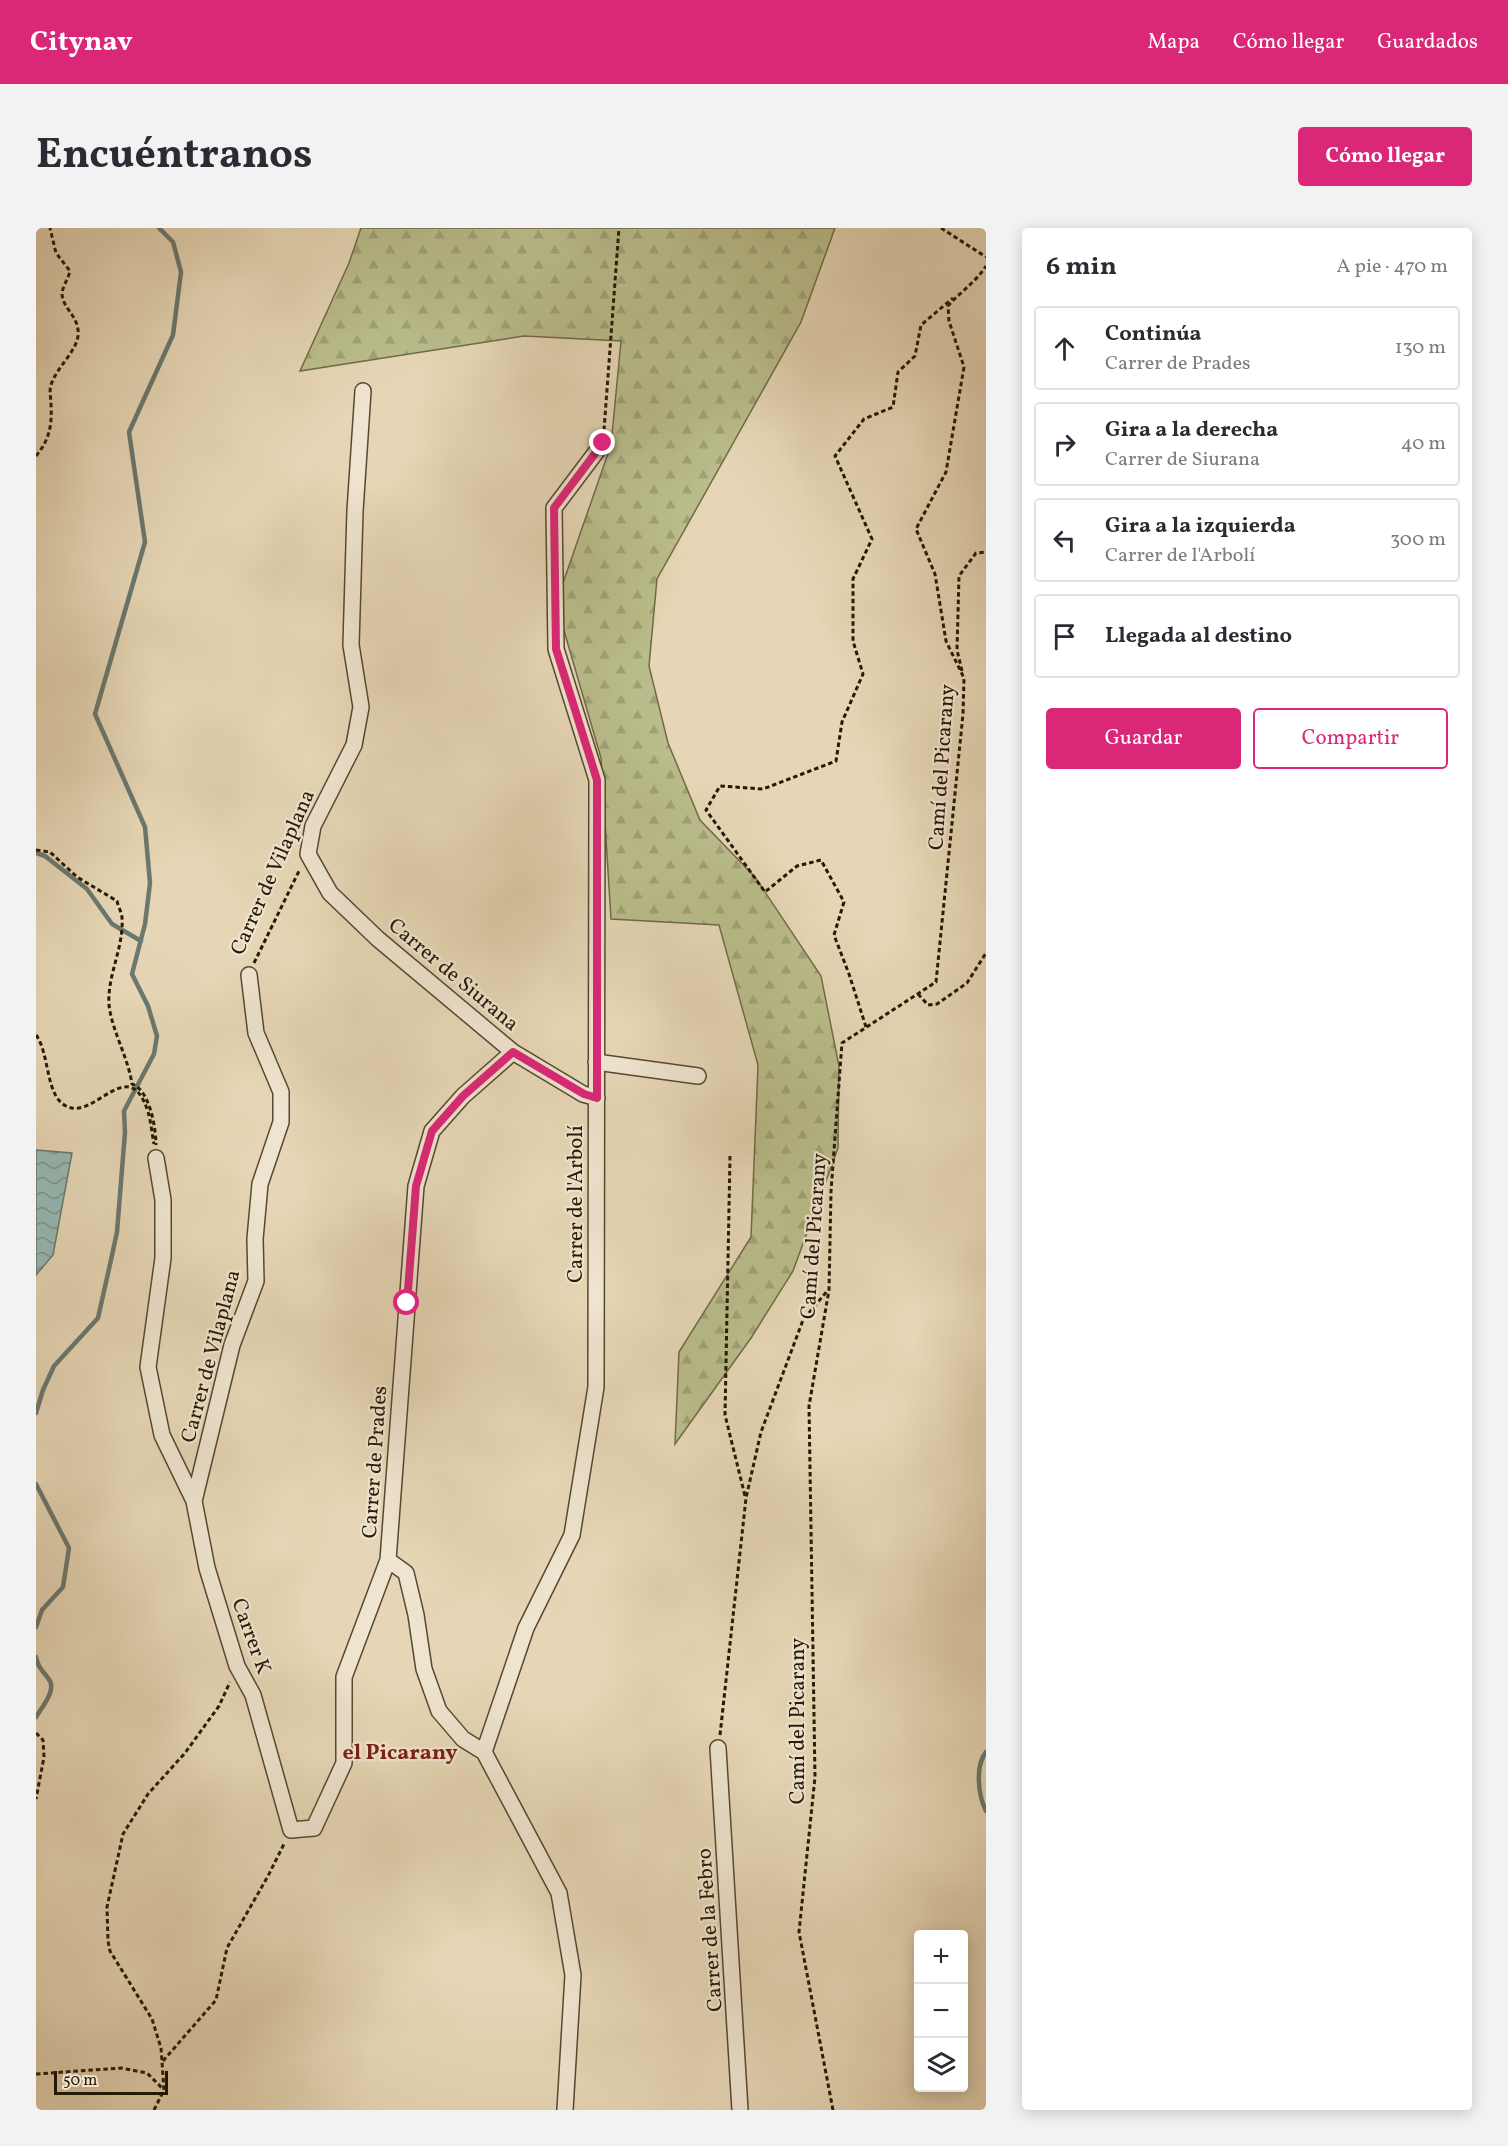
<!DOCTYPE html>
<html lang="es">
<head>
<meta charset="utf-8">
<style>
  body { margin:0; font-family:Vollkorn,serif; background:#f2f2f3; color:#2b2b33 }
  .controls { position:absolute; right:18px; bottom:18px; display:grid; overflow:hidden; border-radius:6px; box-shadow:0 3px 15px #0003 }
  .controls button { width:54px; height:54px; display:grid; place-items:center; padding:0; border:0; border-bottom:2px solid #e1e1e2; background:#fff; color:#2b2b33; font:30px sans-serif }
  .scale { position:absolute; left:18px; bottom:15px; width:114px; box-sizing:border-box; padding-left:6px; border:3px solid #261906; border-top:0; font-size:16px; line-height:21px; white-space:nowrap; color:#261906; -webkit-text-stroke:4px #efe4cf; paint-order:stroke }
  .stop { position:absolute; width:18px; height:18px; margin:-14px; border:4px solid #db2777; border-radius:50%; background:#fff }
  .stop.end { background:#db2777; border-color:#fff; box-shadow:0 2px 6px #0008 }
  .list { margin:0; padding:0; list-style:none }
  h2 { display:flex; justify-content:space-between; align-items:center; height:78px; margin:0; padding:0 24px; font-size:26px }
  h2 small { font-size:20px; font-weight:400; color:#7c7c81 }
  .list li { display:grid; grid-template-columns:39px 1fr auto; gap:18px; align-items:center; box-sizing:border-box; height:84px; margin:0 12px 12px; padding:0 12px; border:2px solid #e1e1e2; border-radius:6px }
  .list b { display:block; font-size:22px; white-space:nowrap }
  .list p { margin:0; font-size:20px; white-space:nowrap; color:#7c7c81 }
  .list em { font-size:20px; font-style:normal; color:#7c7c81 }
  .actions { display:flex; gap:12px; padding:18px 24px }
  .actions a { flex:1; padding:14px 0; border:2px solid #db2777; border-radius:6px; text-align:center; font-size:21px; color:#db2777 }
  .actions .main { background:#db2777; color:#fff }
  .icon { flex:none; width:33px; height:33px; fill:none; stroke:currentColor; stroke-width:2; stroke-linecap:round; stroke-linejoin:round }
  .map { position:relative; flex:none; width:950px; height:1882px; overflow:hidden; border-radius:6px }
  header { display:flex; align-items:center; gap:36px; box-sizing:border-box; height:84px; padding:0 30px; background:#db2777; color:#fff }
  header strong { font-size:28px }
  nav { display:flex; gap:33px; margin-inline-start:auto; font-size:21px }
  .intro { display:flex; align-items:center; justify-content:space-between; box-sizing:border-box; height:144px; padding:0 36px }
  h1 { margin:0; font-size:42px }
  .button { padding:15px 27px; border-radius:6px; background:#db2777; color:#fff; font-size:21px; font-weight:700 }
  main { display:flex; gap:36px; padding:0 36px }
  aside { flex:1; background:#fff; border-radius:6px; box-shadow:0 3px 15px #0003 }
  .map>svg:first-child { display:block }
  .forest { fill:url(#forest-firs); stroke:#706b48; stroke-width:1.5 }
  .water { fill:url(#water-waves); stroke:#6a786e; stroke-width:1.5 }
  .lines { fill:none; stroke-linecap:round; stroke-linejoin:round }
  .stream { stroke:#6a786e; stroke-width:4.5 }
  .minor-casing { stroke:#564832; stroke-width:18 }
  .path { stroke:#261906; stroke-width:3; stroke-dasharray:4.5 3; stroke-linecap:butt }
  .minor { stroke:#efe4cf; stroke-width:15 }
  .route { stroke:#db2777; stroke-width:8 }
  .labels { text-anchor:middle; stroke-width:4.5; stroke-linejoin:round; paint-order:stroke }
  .street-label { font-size:21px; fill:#261906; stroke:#efe4cf }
  .neighbourhood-label { font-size:22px; font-weight:bold; fill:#7a1f14; stroke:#efe4cf }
</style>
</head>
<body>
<header>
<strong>Citynav</strong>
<nav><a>Mapa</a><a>Cómo llegar</a><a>Guardados</a></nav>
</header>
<div class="intro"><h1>Encuéntranos</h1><a class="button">Cómo llegar</a></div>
<main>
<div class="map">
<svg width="950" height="1882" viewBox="0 0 950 1882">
  <defs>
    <pattern id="forest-firs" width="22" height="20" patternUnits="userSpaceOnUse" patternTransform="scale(1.5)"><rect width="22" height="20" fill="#b9bd8b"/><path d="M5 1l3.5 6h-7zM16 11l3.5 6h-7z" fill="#9fa276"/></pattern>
    <pattern id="water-waves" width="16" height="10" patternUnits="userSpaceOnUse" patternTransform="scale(1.5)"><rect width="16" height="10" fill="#97b8b4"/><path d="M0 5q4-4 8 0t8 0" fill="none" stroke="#7b9590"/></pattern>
  </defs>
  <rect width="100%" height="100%" fill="#e6d6b5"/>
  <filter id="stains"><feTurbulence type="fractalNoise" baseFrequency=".00333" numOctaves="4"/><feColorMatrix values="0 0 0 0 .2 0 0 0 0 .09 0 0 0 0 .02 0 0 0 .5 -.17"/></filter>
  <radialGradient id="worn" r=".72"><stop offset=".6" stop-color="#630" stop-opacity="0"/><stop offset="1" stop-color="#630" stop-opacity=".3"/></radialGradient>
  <path class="forest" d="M325,0H799L765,94L621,351L613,438L632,515L664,592L719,649L785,748L803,838L802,920L757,1043L715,1110L639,1216L643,1124L715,1009L722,837L683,697L575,691L565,530L520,375L575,217L585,113L488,108L264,143L313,35Z"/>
  <path class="water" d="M0,922L36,925L17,1027L0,1047Z"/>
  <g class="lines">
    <path class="stream" d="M0,625L9,628L51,661L76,696L105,713
      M0,1185L7,1162L18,1138L62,1090L75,1032L81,1004L89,904L88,883L118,826L121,808L112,778L96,746L109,696L114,655L109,599L59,486L109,314L93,204L137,107L145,44L137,14L123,0
      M0,1256L33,1320L27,1359L6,1382L0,1399
      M0,1429C2,1439 6,1442 12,1450C22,1461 6,1479 0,1489
      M950,1524C939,1538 942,1567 950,1583"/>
    <g class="minor-casing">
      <path id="minor" d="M327,163L319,283L315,417L325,479L318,517L277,598L272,626L294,665L342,711L477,824L547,866L561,870
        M477,824L427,868L396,903L380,958L352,1332L370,1345L380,1387L388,1441L403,1483L427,1511L448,1524L523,1665L537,1747L529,1882
        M560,834L662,848
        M120,930L127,972V1030L112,1139L126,1207L158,1273L171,1340L201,1438L217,1467L255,1602L278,1600L308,1535V1449L352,1332
        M158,1273L196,1117L220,1053L219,1011L224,956L245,894V864L220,805L213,747
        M682,1520L704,1882
        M448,1524L490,1400L536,1307L560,1159L561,552L520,421L518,280L567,215"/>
    </g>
    <path class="path" d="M905,0L950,29
      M568,202L583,0
      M0,228C14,211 16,197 15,176C15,170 13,163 15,157C20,140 40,124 42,108C44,88 26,81 26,65C27,58 32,51 34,43L20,25L14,0
      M926,443L921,422L923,348L940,325L950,324
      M0,622L14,624L41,649L81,673C82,678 86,685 86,690C88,720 71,747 73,777C76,803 92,829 96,856C114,862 120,901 120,917
      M218,735L264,641
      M882,766L892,777L901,776L931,755L950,725
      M830,799L813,746L798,707L808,674L785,632L761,638L729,664L670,582L684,558L727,561L800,533L806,494L827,446L817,413V351L836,311L799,228L828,191L857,179L862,144L879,128L885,97L917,70
      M0,807C14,826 9,867 30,878C58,894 93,823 112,884C115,894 116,906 118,916
      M694,928L689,1187L709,1268
      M0,1505L7,1512L8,1529L0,1571
      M684,1507L710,1270L725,1204L767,1092L792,1062
      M127,1833L180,1772L191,1720L232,1648L249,1614
      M0,1846L85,1840L111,1845L126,1860
      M118,1882L128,1862L125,1820L116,1791L74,1723L72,1713L71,1679L87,1606L112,1566L149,1525L183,1478L194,1454
      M797,1882L763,1704L779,1549L773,1178L793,1062L795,963L806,815L900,754L927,486L928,450L910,413L899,346L880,301L910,244L928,139L913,93L912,78C924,64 940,54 950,38"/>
    <use href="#minor" class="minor"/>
  </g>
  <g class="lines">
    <path class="route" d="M371,1075L380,958L396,903L427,868L477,824L548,866L561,870V552L520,421L518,280L567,215"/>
  </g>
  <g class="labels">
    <g class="street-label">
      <text transform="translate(905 539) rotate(-86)" y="7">Camí del Picarany</text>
      <text transform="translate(236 644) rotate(-66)" y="7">Carrer de Vilaplana</text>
      <text transform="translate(418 746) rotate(40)" y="7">Carrer de Siurana</text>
      <text transform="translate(539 976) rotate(-90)" y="7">Carrer de l'Arbolí</text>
      <text transform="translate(777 1008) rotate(-86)" y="7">Camí del Picarany</text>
      <text transform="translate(174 1128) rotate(-75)" y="7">Carrer de Vilaplana</text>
      <text transform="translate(338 1234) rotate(-86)" y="7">Carrer de Prades</text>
      <text transform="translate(216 1408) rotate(70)" y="7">Carrer K</text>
      <text transform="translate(761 1493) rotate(-90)" y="7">Camí del Picarany</text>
      <text transform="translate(673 1702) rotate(-94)" y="7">Carrer de la Febro</text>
    </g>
    <g class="neighbourhood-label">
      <text x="364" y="1531">el Picarany</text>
    </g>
  </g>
  <rect width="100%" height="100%" filter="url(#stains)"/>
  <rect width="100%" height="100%" fill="url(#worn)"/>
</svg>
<div class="controls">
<button>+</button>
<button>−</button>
<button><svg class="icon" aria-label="layers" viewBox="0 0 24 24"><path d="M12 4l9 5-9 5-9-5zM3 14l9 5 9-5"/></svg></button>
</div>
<div class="scale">50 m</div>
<div class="stop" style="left:371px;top:1075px"></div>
<div class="stop end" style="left:567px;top:215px"></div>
</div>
<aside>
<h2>6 min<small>A pie · 470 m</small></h2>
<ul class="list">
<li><svg class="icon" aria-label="ahead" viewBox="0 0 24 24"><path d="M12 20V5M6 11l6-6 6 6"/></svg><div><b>Continúa</b><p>Carrer de Prades</p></div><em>130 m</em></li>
<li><svg class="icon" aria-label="right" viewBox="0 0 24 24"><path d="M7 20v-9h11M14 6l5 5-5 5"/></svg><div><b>Gira a la derecha</b><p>Carrer de Siurana</p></div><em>40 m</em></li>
<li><svg class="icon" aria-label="left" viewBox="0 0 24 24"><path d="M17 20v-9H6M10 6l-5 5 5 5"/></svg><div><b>Gira a la izquierda</b><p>Carrer de l'Arbolí</p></div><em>300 m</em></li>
<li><svg class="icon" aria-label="arrive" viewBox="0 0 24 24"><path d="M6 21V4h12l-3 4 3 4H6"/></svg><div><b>Llegada al destino</b></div></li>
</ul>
<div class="actions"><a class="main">Guardar</a><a>Compartir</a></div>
</aside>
</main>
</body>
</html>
